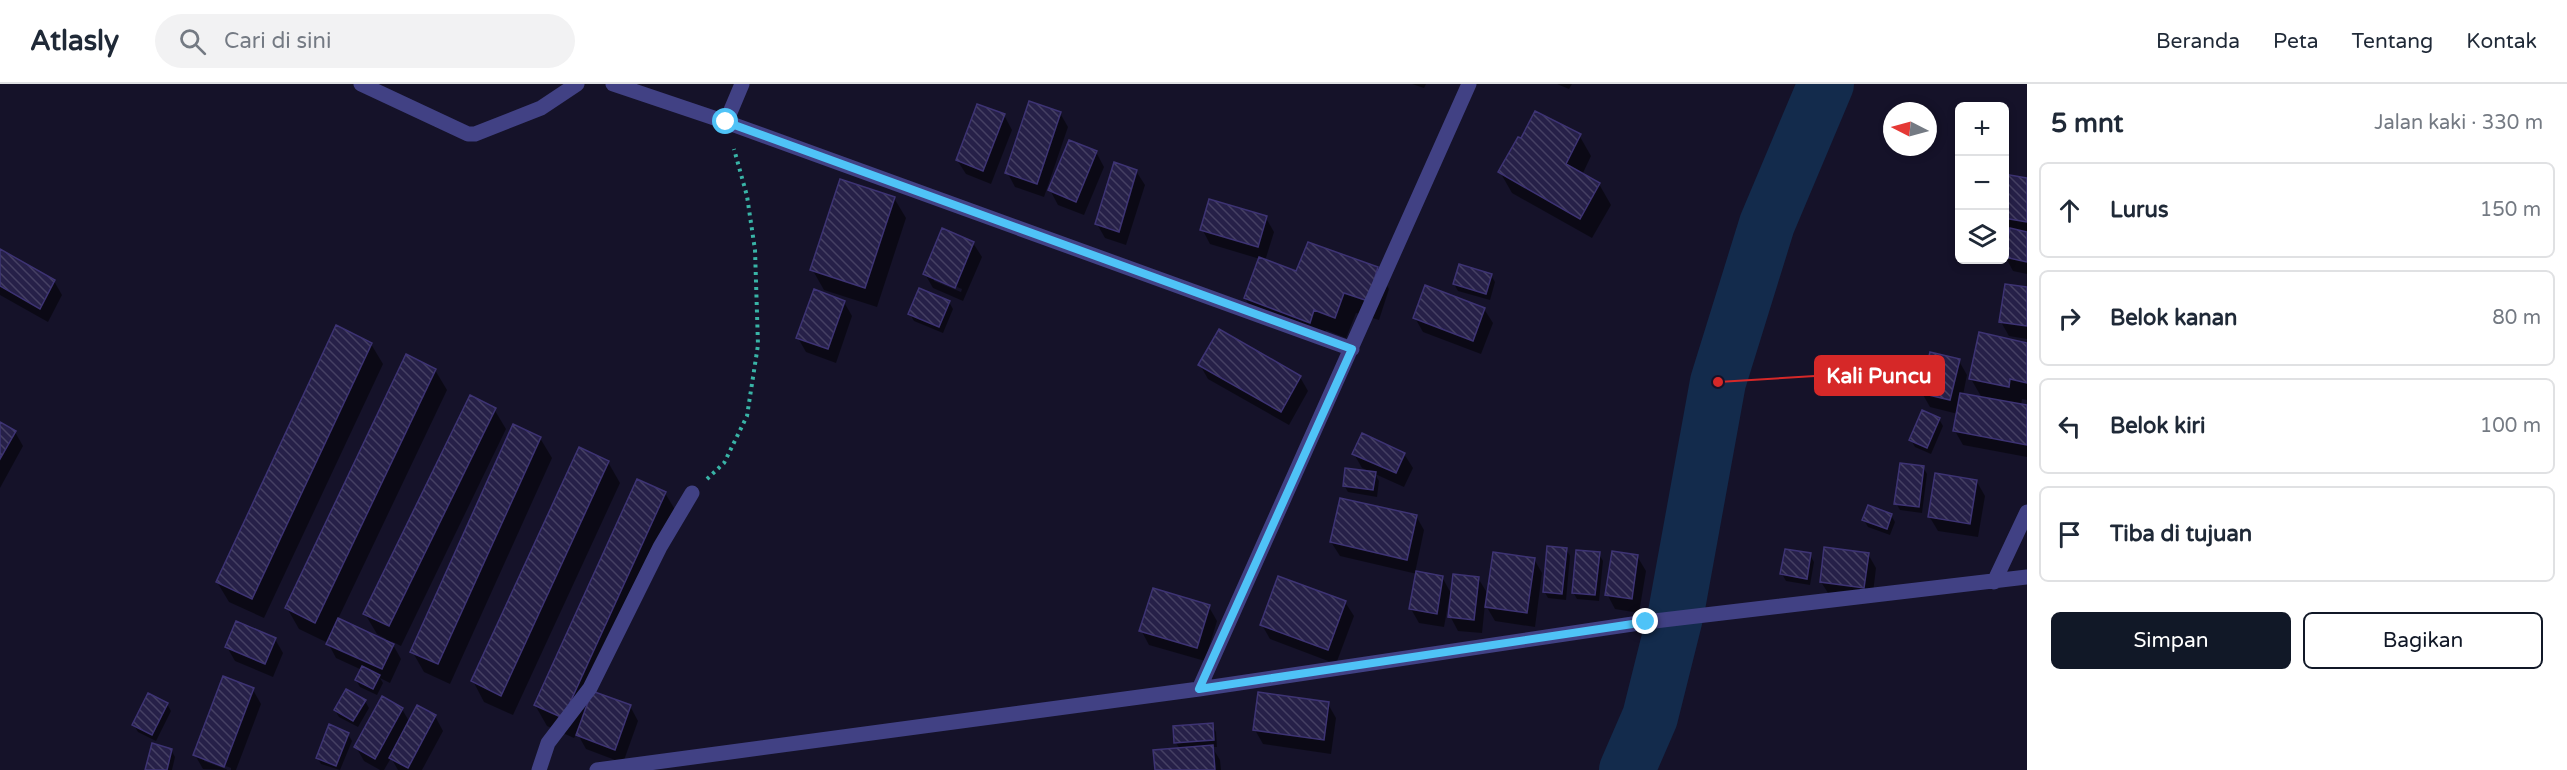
<!DOCTYPE html>
<html lang="id">
<head>
<meta charset="utf-8">
<style>
  body { margin:0; font-family:"Varela Round",sans-serif; background:#f2f2f3; color:#1f2937 }
  .controls { position:absolute; right:18px; top:18px; display:grid; overflow:hidden; border-radius:9px; box-shadow:0 3px 9px #0003 }
  .controls button { width:54px; height:54px; display:grid; place-items:center; padding:0; border:0; border-bottom:2px solid #e0e1e3; background:#fff; color:#1f2937; font:30px sans-serif }
  .compass { position:absolute; left:1883px; top:18px; width:54px; height:54px; border-radius:50%; background:#fff; box-shadow:0 3px 9px #0003; rotate:276deg }
  .stop { position:absolute; width:18px; height:18px; margin:-14px; border:4px solid #4fc3f7; border-radius:50%; background:#fff }
  .stop.end { background:#4fc3f7; border-color:#fff; box-shadow:0 2px 6px #0008 }
  .list { margin:0; padding:0; list-style:none }
  h2 { display:flex; justify-content:space-between; align-items:center; height:78px; margin:0; padding:0 24px; font-size:26px }
  h2 small { font-size:20px; font-weight:400; color:#747a83 }
  .list li { display:grid; grid-template-columns:39px 1fr auto; gap:18px; align-items:center; box-sizing:border-box; height:96px; margin:0 12px 12px; padding:0 12px; border:2px solid #e0e1e3; border-radius:9px }
  .list b { display:block; font-size:22px; white-space:nowrap }
  .list em { font-size:20px; font-style:normal; color:#747a83 }
  .actions { display:flex; gap:12px; padding:18px 24px }
  .actions a { flex:1; padding:14px 0; border:2px solid #111827; border-radius:9px; text-align:center; font-size:21px; color:#111827 }
  .actions .main { background:#111827; color:#fff }
  .icon { flex:none; width:33px; height:33px; fill:none; stroke:currentColor; stroke-width:2; stroke-linecap:round; stroke-linejoin:round }
  .map { position:relative; flex:none; width:2027px; height:686px; overflow:hidden }
  header { display:flex; align-items:center; gap:36px; box-sizing:border-box; height:84px; padding:0 30px; background:#fff; border-bottom:2px solid #e0e1e3 }
  header strong { font-size:28px }
  nav { display:flex; gap:33px; margin-inline-start:auto; font-size:21px }
  .search { width:420px; height:54px; background:#f2f2f3; display:flex; align-items:center; gap:15px; box-sizing:border-box; padding:0 21px; border-radius:33px; color:#747a83; font-size:22px }
  main { display:flex }
  aside { flex:1; background:#fff }
  .map>svg:first-child { display:block }
  .shadow { fill:#0007; fill-rule:evenodd }
  .lines { fill:none; stroke-linecap:round; stroke-linejoin:round }
  .river { stroke:#132b4c; stroke-width:56 }
  .building { fill:url(#building-back-hatch); stroke:#3d3373; stroke-width:1.5 }
  .path { stroke:#39b4a7; stroke-width:4; stroke-dasharray:3 4.5; stroke-linecap:butt }
  .lane { stroke:#414184; stroke-width:15 }
  .street { stroke:#414184; stroke-width:15 }
  .route { stroke:#4fc3f7; stroke-width:8 }
  .leader { fill:none; stroke:#d62828; stroke-width:2 }
  .callout-dot { fill:#d62828; stroke:#151229; stroke-width:2 }
  .callout { fill:#d62828; stroke:#d62828; stroke-width:2 }
  .callout-label { font-size:21px; text-anchor:middle; font-weight:bold; fill:#fff }
</style>
</head>
<body>
<header>
<strong>Atlasly</strong>
<div class="search"><svg class="icon" aria-label="search" viewBox="0 0 24 24"><circle cx="10" cy="10" r="6"/><path d="M15 15l6 6"/></svg>Cari di sini</div>
<nav><a>Beranda</a><a>Peta</a><a>Tentang</a><a>Kontak</a></nav>
</header>
<main>
<div class="map">
<svg width="2027" height="686" viewBox="0 0 2027 686">
  <defs>
    <pattern id="building-back-hatch" width="6" height="6" patternUnits="userSpaceOnUse" patternTransform="scale(1.5)"><rect width="6" height="6" fill="#262048"/><path d="M-1 5l2 2M0 0l6 6M5-1l2 2" fill="none" stroke="#454063"/></pattern>
  </defs>
  <rect width="100%" height="100%" fill="#151229"/>
  <path class="shadow" d="M1412,0H1426L1424,4Z
    M1557,0H1572L1569,5Z
    M1060,29L1068,43L1044,113L1015,103L1007,88Z
    M1004,31L1012,46L991,100L966,90L957,76Z
    M1579,51L1591,72L1582,91L1599,100L1611,121L1592,154L1512,109L1500,88Z
    M1096,68L1104,83L1084,131L1058,121L1050,106Z
    M1136,87L1145,101L1126,161L1105,154L1097,140Z
    M2004,91L2027,95V190L2013,187L2005,172L2009,153L2004,152Z
    M894,114L906,134L877,223L824,206L812,185Z
    M1266,134L1274,148L1265,177L1297,189L1377,184L1389,205L1379,236L1356,229L1346,254L1326,246L1321,258L1257,234L1245,214L1260,175L1210,160L1202,145Z
    M973,159L982,173L963,217L933,204L925,190ZM934,194L962,205L961,208L934,197Z
    M0,167L54,197L62,211L48,238L0,211Z
    M1491,191L1495,198L1490,216L1458,207L1454,200Z
    M2027,205V255L2009,252L2001,238Z
    M844,218L852,232L836,279L806,268L798,254Z
    M949,218L953,225L943,249L914,237L910,230Z
    M1484,225L1493,239L1481,270L1423,248L1415,234Z
    M371,260L383,280L264,534L229,518L217,498Z
    M2027,260V316L2022,315L2021,321L2027,322V373L1963,361L1955,347L1958,330L1930,323L1922,309L1959,277L1967,291L1963,311L1982,314L1971,295Z
    M1200,281L1300,293L1308,307L1289,341L1208,295Z
    M435,286L447,306L338,535L385,557L386,555L377,550L365,530L494,325L506,345L401,562L391,557L401,575L390,599L380,594L383,599L377,611L360,603L356,596L362,586L336,574L328,559L299,545L287,524Z
    M1939,335L1943,342L1931,370L1915,363L1911,356Z
    M0,339L15,348L23,362L0,404Z
    M540,354L552,374L450,600L424,588L412,567Z
    M1354,370H1404L1413,384L1404,403L1375,390L1379,397L1377,413L1348,408L1344,401L1373,389L1362,384Z
    M608,378L620,399L513,631L484,618L473,597Z
    M1923,383L1927,390L1922,429L1900,426L1896,419Z
    M1977,398L1985,412L1978,453L1938,447L1929,432Z
    M665,409L677,429L595,610L630,622L638,637L623,679L586,665L577,649L574,654L547,642L535,621Z
    M1891,431L1895,438L1890,451L1868,443L1864,436Z
    M1416,432L1424,446L1415,489L1442,493L1452,511L1478,494L1489,512L1534,475L1542,489L1535,543L1495,537L1485,520L1482,549L1458,547L1450,532L1452,515H1449L1444,543L1419,539L1411,525L1417,490L1340,472L1331,458Z
    M1566,465L1570,472L1566,516L1548,514L1544,507Z
    M1599,470L1603,477L1599,517L1577,515L1573,508Z
    M1868,470L1876,484L1872,517L1830,512L1821,498Z
    M1810,471L1814,478L1810,501L1786,497L1782,490Z
    M1637,472L1646,487L1639,529L1615,525L1607,510Z
    M1345,518L1354,532L1336,580L1270,555L1262,541Z
    M1209,523L1217,537L1205,577L1149,561L1141,546Z
    M275,555L283,569L273,593L235,577L227,563Z
    M253,606L261,620L236,686H231V684L204,674V677L228,686L203,685L195,671Z
    M365,617L369,624L358,643L339,633L335,626Z
    M167,620L171,627L156,657L138,648L134,641Z
    M1328,620L1336,634L1331,670L1263,660L1255,646Z
    M402,625L410,639L435,632L443,647L422,686H398L391,674L384,686H380L364,677L356,663Z
    M1212,641L1216,648L1217,663H1212L1220,676L1221,686H1156L1154,668L1180,665L1176,659Z
    M348,650L352,657L340,686L321,680L317,673Z
    M153,661L171,666L175,673L172,686H147Z"/>
  <g class="lines">
    <path class="river" d="M1627,686L1650,633L1676,529L1718,298L1767,140L1826,0"/>
  </g>
  <path class="building" d="M1029,17L1061,28L1037,100L1005,89Z
    M977,20L1005,30L983,87L956,76Z
    M1535,27L1581,50L1566,80L1600,99L1580,135L1498,88L1518,53L1521,54Z
    M1069,56L1097,67L1076,118L1048,106Z
    M1114,78L1137,86L1119,148L1095,140Z
    M2004,90L2027,94V138L2004,134Z
    M840,95L895,113L865,204L810,186Z
    M1209,115L1267,132L1258,163L1200,146Z
    M942,144L974,158L955,204L923,190Z
    M2010,144L2027,148V178L2004,173Z
    M1308,158L1378,183L1368,217L1344,209L1335,234L1314,226L1310,239L1244,214L1259,173L1296,187Z
    M0,165L55,196L40,225L0,202Z
    M1459,180L1492,190L1486,210L1453,200Z
    M2005,200L2027,203V242L1999,238Z
    M1425,201L1485,224L1473,257L1413,234Z
    M919,204L950,217L939,243L908,230Z
    M814,205L845,217L828,265L796,254Z
    M336,241L372,259L252,515L216,498Z
    M1219,245L1301,292L1281,328L1198,281Z
    M1979,248L2027,259V299L2010,295L2009,303L1969,295Z
    M1930,268L1960,275L1950,316L1920,309Z
    M406,270L436,285L315,539L285,524Z
    M1960,309L2027,321V361L1953,347Z
    M470,311L496,324L389,542L363,530Z
    M1922,326L1940,334L1927,364L1909,356Z
    M0,338L16,347L0,375Z
    M513,340L541,353L438,580L410,568Z
    M1362,349L1405,369L1396,389L1352,370Z
    M579,363L609,377L501,612L471,597Z
    M1900,379L1924,382L1919,423L1894,420Z
    M1345,384L1376,388L1373,406L1343,402Z
    M1935,389L1977,396L1970,440L1928,433Z
    M637,395L666,408L563,634L534,621Z
    M1340,414L1417,431L1407,476L1330,458Z
    M1868,421L1892,430L1887,445L1862,436Z
    M1547,462L1567,464L1562,510L1543,508Z
    M1824,463L1869,469L1864,504L1820,498Z
    M1785,465L1811,469L1807,495L1780,490Z
    M1576,466L1600,468L1595,511L1572,509Z
    M1612,467L1638,471L1632,515L1605,511Z
    M1493,468L1535,474L1527,529L1485,523Z
    M1416,487L1443,492L1437,530L1409,525Z
    M1453,490L1479,493L1474,536L1448,533Z
    M1278,492L1346,517L1328,566L1260,541Z
    M1153,504L1210,521L1197,564L1139,547Z
    M338,534L394,560L382,585L326,560Z
    M236,537L276,554L265,580L225,563Z
    M362,582L380,591L373,605L355,596Z
    M223,592L254,604L224,683L193,671Z
    M346,605L366,616L353,637L334,626Z
    M592,607L631,621L615,666L576,651Z
    M1258,608L1329,618L1324,656L1253,646Z
    M148,609L168,619L152,651L132,641Z
    M382,612L403,624L375,675L354,663Z
    M417,621L436,631L408,684L389,674Z
    M1213,639L1214,656L1174,659L1173,642Z
    M329,640L349,649L336,682L316,674Z
    M152,659L172,665L167,686H145Z
    M1213,661L1215,686H1155L1153,666Z"/>
  <g class="lines">
    <path class="path" d="M707,395L724,379L747,332L758,261L755,166L747,112L734,65"/>
    <path class="lane" d="M539,686L548,659L590,604L660,463L692,409"/>
    <path class="street" d="M361,0L468,50H475L541,24L577,0
      M613,0L726,38L742,0
      M726,38L1352,265
      M1994,498L2027,428
      M1199,605L1469,0
      M597,686L1199,605L1646,538L2027,493"/>
  </g>
  <g class="lines">
    <path class="route" d="M726,38L1352,265L1199,605L1646,538"/>
  </g>
  <path class="leader" d="M1718 298L1815 292"/>
  <circle class="callout-dot" cx="1718" cy="298" r="6"/>
  <rect class="callout" x="1815" y="272" width="129" height="39" rx="6"/>
  <g class="callout-label">
    <text x="1879" y="299">Kali Puncu</text>
  </g>
</svg>
<div class="controls">
<button>+</button>
<button>−</button>
<button><svg class="icon" aria-label="layers" viewBox="0 0 24 24"><path d="M12 4l9 5-9 5-9-5zM3 14l9 5 9-5"/></svg></button>
</div>
<svg class="compass" viewBox="-18 -18 36 36"><path d="M0-13l5 13h-10z" fill="#e53935"/><path d="M0 13l5-13h-10z" fill="#747a83"/></svg>
<div class="stop" style="left:726px;top:38px"></div>
<div class="stop end" style="left:1646px;top:538px"></div>
</div>
<aside>
<h2>5 mnt<small>Jalan kaki · 330 m</small></h2>
<ul class="list">
<li><svg class="icon" aria-label="ahead" viewBox="0 0 24 24"><path d="M12 20V5M6 11l6-6 6 6"/></svg><div><b>Lurus</b></div><em>150 m</em></li>
<li><svg class="icon" aria-label="right" viewBox="0 0 24 24"><path d="M7 20v-9h11M14 6l5 5-5 5"/></svg><div><b>Belok kanan</b></div><em>80 m</em></li>
<li><svg class="icon" aria-label="left" viewBox="0 0 24 24"><path d="M17 20v-9H6M10 6l-5 5 5 5"/></svg><div><b>Belok kiri</b></div><em>100 m</em></li>
<li><svg class="icon" aria-label="arrive" viewBox="0 0 24 24"><path d="M6 21V4h12l-3 4 3 4H6"/></svg><div><b>Tiba di tujuan</b></div></li>
</ul>
<div class="actions"><a class="main">Simpan</a><a>Bagikan</a></div>
</aside>
</main>
</body>
</html>
